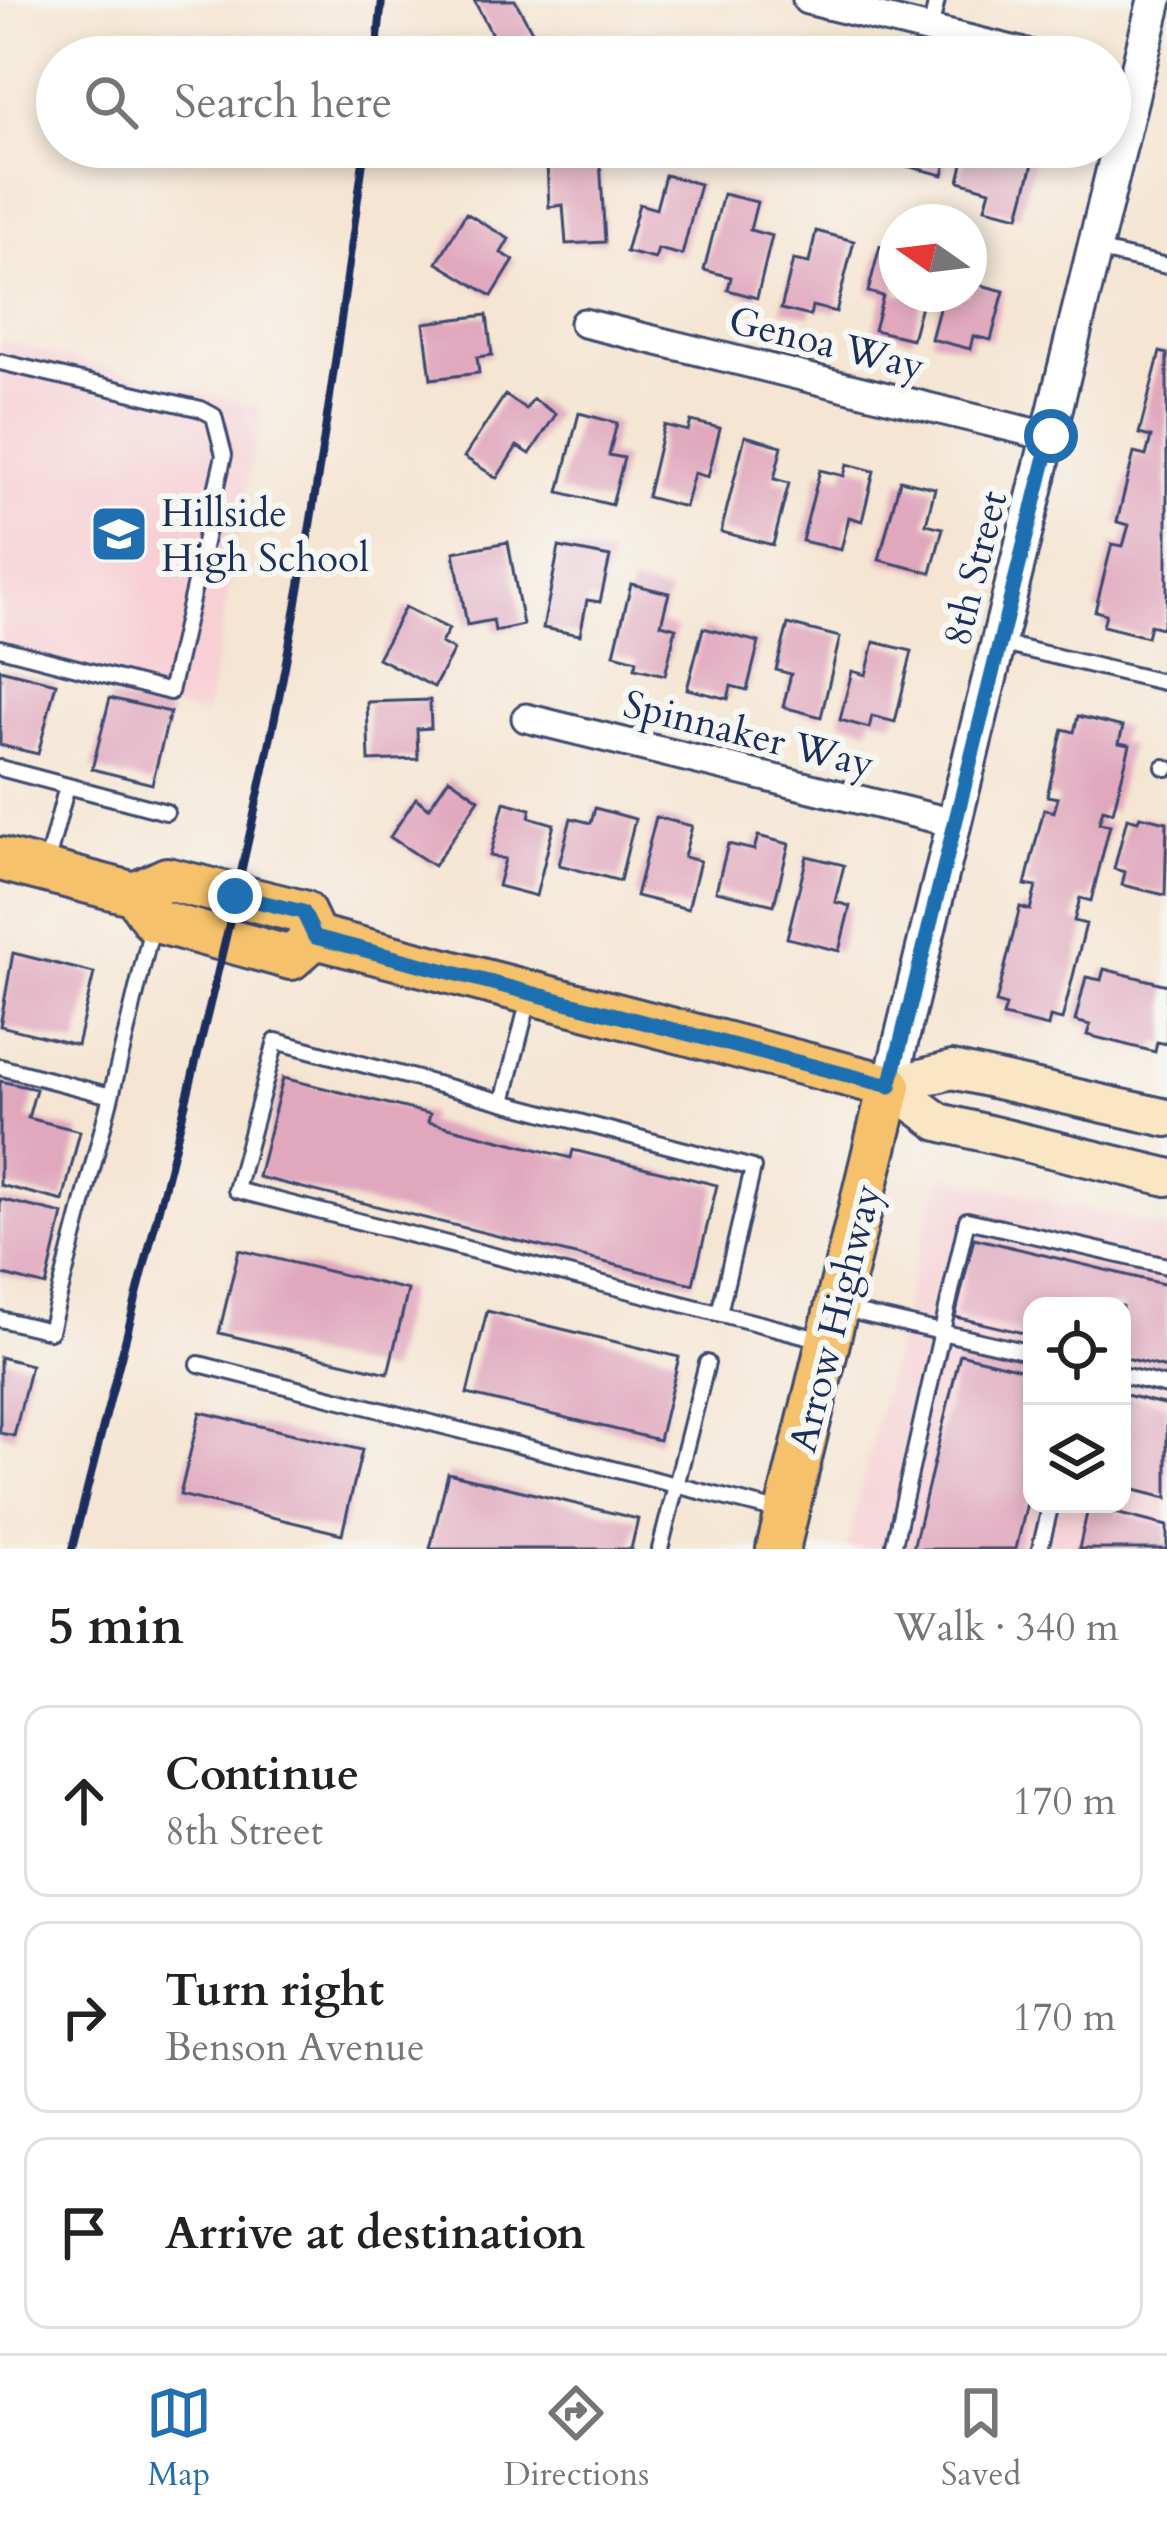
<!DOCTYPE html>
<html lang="en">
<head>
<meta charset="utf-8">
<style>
  body { margin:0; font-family:Cardo,serif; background:#f2f2f2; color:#222 }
  .controls { position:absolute; right:36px; bottom:36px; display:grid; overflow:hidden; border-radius:24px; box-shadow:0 6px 18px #0003 }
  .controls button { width:108px; height:108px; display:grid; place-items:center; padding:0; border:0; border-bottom:3px solid #e0e0e0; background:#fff; color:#222; font:60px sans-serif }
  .compass { position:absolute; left:879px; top:204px; width:108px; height:108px; border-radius:50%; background:#fff; box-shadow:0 6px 18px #0003; rotate:284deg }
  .stop { position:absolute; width:36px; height:36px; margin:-27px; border:9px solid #1f6fb2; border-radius:50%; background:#fff }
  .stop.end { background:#1f6fb2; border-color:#fff; box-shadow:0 3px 12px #0008 }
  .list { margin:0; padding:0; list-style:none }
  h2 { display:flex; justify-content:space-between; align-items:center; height:156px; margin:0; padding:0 48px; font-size:51px }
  h2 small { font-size:39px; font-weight:400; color:#767676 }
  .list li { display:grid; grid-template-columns:78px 1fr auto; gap:36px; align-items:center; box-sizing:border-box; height:192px; margin:0 24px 24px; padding:0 24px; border:3px solid #e0e0e0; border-radius:24px }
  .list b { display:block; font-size:45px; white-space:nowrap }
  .list p { margin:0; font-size:39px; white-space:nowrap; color:#767676 }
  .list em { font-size:39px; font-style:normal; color:#767676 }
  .icon { flex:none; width:66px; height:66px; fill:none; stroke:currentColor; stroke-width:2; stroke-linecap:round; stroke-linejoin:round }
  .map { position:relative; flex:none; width:1167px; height:1549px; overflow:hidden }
  .search { position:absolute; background:#fff; box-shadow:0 6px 18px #0003; left:36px; right:36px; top:36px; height:132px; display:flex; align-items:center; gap:30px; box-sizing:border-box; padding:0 42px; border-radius:66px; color:#767676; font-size:45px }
  .sheet { height:804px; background:#fff }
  nav { display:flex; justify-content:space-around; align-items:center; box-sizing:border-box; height:168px; border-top:3px solid #e0e0e0; background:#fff; font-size:33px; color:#767676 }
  nav a { display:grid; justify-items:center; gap:6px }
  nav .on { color:#1f6fb2 }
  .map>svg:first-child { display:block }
  .built { fill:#f7cfd4; fill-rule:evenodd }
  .building { fill:#e0a7bd }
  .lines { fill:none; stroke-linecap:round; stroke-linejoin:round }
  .service-casing { stroke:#3c4a6f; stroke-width:20 }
  .minor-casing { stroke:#3c4a6f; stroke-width:33 }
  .tertiary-casing { stroke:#3c4a6f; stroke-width:39 }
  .secondary-casing { stroke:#3c4a6f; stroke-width:42 }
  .primary-casing { stroke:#3c4a6f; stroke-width:48 }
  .service { stroke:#fff; stroke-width:14 }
  .minor { stroke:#fff; stroke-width:27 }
  .tertiary { stroke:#fff; stroke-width:33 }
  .secondary { stroke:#fbe6c4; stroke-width:36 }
  .primary { stroke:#f5c16b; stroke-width:42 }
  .rail { stroke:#1b2f5e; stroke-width:8 }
  .route { stroke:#1f6fb2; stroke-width:15 }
  .labels { text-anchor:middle; stroke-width:12; stroke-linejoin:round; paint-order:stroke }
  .street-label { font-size:39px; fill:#1b2f5e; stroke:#f6f6f2 }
  .poi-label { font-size:39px; fill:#1b2f5e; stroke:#f6f6f2; text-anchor:start }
</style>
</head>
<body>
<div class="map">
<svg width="1167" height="1549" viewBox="0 0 1167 1549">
  <rect width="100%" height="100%" fill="#f6f6f2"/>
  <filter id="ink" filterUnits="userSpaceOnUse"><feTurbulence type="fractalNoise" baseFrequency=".00833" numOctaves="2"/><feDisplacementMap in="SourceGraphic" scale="24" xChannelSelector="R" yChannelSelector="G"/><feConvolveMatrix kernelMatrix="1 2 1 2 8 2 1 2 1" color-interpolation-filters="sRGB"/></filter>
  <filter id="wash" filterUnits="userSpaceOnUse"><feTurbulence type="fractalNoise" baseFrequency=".004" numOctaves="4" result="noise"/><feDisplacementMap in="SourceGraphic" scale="48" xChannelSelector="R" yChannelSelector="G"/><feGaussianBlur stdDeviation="2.7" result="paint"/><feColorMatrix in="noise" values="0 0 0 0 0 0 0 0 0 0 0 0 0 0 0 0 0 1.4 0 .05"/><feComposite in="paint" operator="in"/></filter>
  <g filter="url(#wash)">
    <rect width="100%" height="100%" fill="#f5e5d2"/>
    <path class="built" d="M0,340L261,408L206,716L0,660Z
      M945,1176L1167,1228V1549H846L931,1198ZM1032,1306H1122V1504H1032Z"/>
    <g id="blocks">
      <path class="building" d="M474,0H515L533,33L500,50Z
        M546,36L577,57H532Z
        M598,38L626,57H585Z
        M639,41L667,48L665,57H635Z
        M791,147H869L866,159L837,152L833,170L788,159Z
        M881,147H950L943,175L878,159Z
        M967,147H997L1034,160L1019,216L985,208L990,190L959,181Z
        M600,159L605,242L566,244L563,205L549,207L547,163Z
        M665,175L700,184L682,255L658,249L655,259L626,252L639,204L656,209Z
        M723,194L757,202L750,230L772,236L757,298L728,290L731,277L704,270Z
        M466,213L509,239L501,253L514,260L492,296L437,263Z
        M816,231L854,241L836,312L812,306L810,316L781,309L793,260L809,263Z
        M880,246L897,250V294H924L912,339L874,330L883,296L868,292Z
        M969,282L1004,291L991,340L973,336L970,349L931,339L943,294H969Z
        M487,315L492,355L477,357L479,373L431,379L424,323Z
        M1160,352L1167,354V607L1162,628L1150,625L1147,637L1103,626L1106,614L1095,611L1112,544L1123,546L1129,525L1117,522L1134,453L1146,456L1151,437L1139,434Z
        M505,395L526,409L533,399L556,414L530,454L517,446L497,478L464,457Z
        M579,413L617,423L609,455L624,458L612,505L559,492Z
        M691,421L720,428L708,477L694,473L685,507L647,497L664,425L688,431Z
        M745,436L782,446L774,479L789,483L773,545L721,532Z
        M847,464L874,471L862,521L849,517L841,550L802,541L820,470L844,476Z
        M900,480L935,488L926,524L943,528L931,573L879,560Z
        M508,542L523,625L495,631L493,620L467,625L454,552Z
        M559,547L610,557L600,602L587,600L580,635L543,628Z
        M631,584L669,593L661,624L676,628L665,675L635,668L637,660L614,654Z
        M405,607L449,629L441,643L454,650L434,687L378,658Z
        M788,624L840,637L821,717L783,707L791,674L776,670Z
        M703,628L759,642L747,690L731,686L728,699L687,689Z
        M874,642L912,651L895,722L872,716L869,728L840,720L852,671L866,675Z
        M0,669L56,683L38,754L0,745Z
        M110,698L170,712L152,784L92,769Z
        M430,700L431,728L417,729L418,759L369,761L367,702Z
        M1078,716L1123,727L1119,743L1130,745L1113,812L1103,809L1099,823L1110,825L1091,901L1080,898L1074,921L1086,924L1062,1020L1050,1017L1048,1027L1003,1016L1006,1006L996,1003L1020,907L1030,910L1036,887L1025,885L1044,809L1054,812L1058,798L1047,796L1063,729L1074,732Z
        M449,778L479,799L434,866L390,837L416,798L429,808Z
        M504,802L531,809L529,817L554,824L536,896L498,886L505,859L490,856Z
        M595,808L635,819L620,881L559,865L571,818L591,823Z
        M1140,816L1167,822L1165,895L1122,885L1125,872L1114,869L1127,818L1138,821Z
        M656,817L692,826L684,857L700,861L688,909L636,896Z
        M758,836L789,844L774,905L716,891L728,844L754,850Z
        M807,856L844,865L835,902L850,906L839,951L787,938Z
        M13,953L94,973L77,1045L0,1026Z
        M1104,969L1167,985V1044L1157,1042L1155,1052L1087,1035L1090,1025L1075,1021L1086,977L1101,980Z
        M283,1078L430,1114L428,1122L571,1158L573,1150L717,1185L693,1284L258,1177Z
        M0,1081L36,1089L28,1118L80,1131L63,1201L0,1185Z
        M0,1199L63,1214L46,1286L0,1274Z
        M974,1238L1167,1285V1368L1122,1357V1306H1032V1335L955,1317Z
        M239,1250L408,1290L388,1373L219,1333Z
        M487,1311L679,1357L659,1440L467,1394Z
        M960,1354L1032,1372V1482L1016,1549H913Z
        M0,1357L31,1365L14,1436L0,1433Z
        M1122,1394L1167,1405V1498L1122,1487Z
        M200,1412L362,1450L342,1534L180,1495Z
        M448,1473L638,1519L631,1549H430Z
        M1089,1504H1117L1115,1513L1167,1526V1549H1079Z"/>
    </g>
  </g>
  <g filter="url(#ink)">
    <use href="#blocks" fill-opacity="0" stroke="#3c4a6f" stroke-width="3"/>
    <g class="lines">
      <g class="service-casing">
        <path id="service" d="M930,30L937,0
          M1096,250L1167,266
          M0,362L201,409L214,416L224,455L170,692L0,648
          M999,643L1167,683
          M1164,767L1167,768
          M0,768L166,812
          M46,865L67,786
          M530,995L503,1102L276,1041L236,1190L823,1340
          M0,1067L111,1096L152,927
          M503,1102L753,1168L719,1313
          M841,1309L1032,1353
          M0,1319L50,1331L111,1096
          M199,1364L782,1512
          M1122,1375L1167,1386
          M660,1549L707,1363
          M893,1549L967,1220L1167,1266
          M1040,1549L1051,1504"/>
      </g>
      <g class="minor-casing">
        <path id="minor" d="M807,0L1041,57
          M584,323L1051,437
          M526,718L954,823"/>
      </g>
      <g class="tertiary-casing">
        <path id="tertiary" d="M890,1086L1155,0"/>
      </g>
      <g class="secondary-casing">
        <path id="secondary" d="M890,1086L939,1122L1167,1177
          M890,1086L952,1070L1167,1118"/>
      </g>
      <g class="primary-casing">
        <path id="primary" d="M0,859L135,894L167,879L303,912L315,937
          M135,894L153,920L291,958L315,937
          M315,937L890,1086L778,1549"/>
      </g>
      <use href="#service" class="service"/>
      <use href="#minor" class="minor"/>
      <use href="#tertiary" class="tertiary"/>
      <use href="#secondary" class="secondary"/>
      <use href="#primary" class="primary"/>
      <path class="rail" d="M376,57L382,0
        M72,1549C142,1271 218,993 276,712C314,525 339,336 365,147"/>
    </g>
  </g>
  <g class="lines" filter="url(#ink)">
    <path class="route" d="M235,896L303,912L315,937L890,1086L1051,436"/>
  </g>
  <defs>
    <g id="school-square" transform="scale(3)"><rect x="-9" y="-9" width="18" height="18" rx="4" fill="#1f6fb2" stroke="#f6f6f2"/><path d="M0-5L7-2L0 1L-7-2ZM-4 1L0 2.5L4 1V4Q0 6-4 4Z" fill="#fff"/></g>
  </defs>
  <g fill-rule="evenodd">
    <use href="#school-square" x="119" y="534"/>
  </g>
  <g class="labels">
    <g class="street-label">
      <text transform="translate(827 342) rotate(14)" y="14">Genoa Way</text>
      <text transform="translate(974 568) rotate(-76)" y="14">8th Street</text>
      <text transform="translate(749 733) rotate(14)" y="14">Spinnaker Way</text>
      <text transform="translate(834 1318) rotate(-76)" y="14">Arrow Highway</text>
    </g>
    <g class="poi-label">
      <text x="161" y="526">Hillside<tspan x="161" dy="45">High School</tspan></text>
    </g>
  </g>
</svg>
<div class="controls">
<button><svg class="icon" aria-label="locate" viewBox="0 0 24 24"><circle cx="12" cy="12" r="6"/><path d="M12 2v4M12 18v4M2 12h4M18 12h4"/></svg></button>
<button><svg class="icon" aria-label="layers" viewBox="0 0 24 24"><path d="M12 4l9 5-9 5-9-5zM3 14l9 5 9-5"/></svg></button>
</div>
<svg class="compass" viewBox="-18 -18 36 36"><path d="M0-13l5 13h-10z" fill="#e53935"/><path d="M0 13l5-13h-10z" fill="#767676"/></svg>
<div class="stop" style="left:1051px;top:436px"></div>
<div class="stop end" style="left:235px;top:896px"></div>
<div class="search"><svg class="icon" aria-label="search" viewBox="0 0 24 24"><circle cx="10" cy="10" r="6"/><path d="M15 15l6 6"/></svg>Search here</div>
</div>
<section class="sheet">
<h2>5 min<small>Walk · 340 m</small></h2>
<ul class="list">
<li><svg class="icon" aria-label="ahead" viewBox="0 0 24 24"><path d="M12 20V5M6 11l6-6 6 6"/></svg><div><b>Continue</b><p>8th Street</p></div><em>170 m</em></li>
<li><svg class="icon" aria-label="right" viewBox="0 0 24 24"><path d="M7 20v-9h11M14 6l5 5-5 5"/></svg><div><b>Turn right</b><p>Benson Avenue</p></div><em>170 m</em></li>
<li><svg class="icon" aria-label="arrive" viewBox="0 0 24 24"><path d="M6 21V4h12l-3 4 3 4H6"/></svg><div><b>Arrive at destination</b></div></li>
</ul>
</section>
<nav>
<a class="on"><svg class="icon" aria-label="map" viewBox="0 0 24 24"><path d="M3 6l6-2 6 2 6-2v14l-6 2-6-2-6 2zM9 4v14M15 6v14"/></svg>Map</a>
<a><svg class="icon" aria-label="directions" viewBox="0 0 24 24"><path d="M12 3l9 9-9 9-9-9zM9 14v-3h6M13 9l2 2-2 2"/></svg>Directions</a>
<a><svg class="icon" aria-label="saved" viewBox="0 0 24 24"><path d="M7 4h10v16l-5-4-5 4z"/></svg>Saved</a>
</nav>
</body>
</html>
